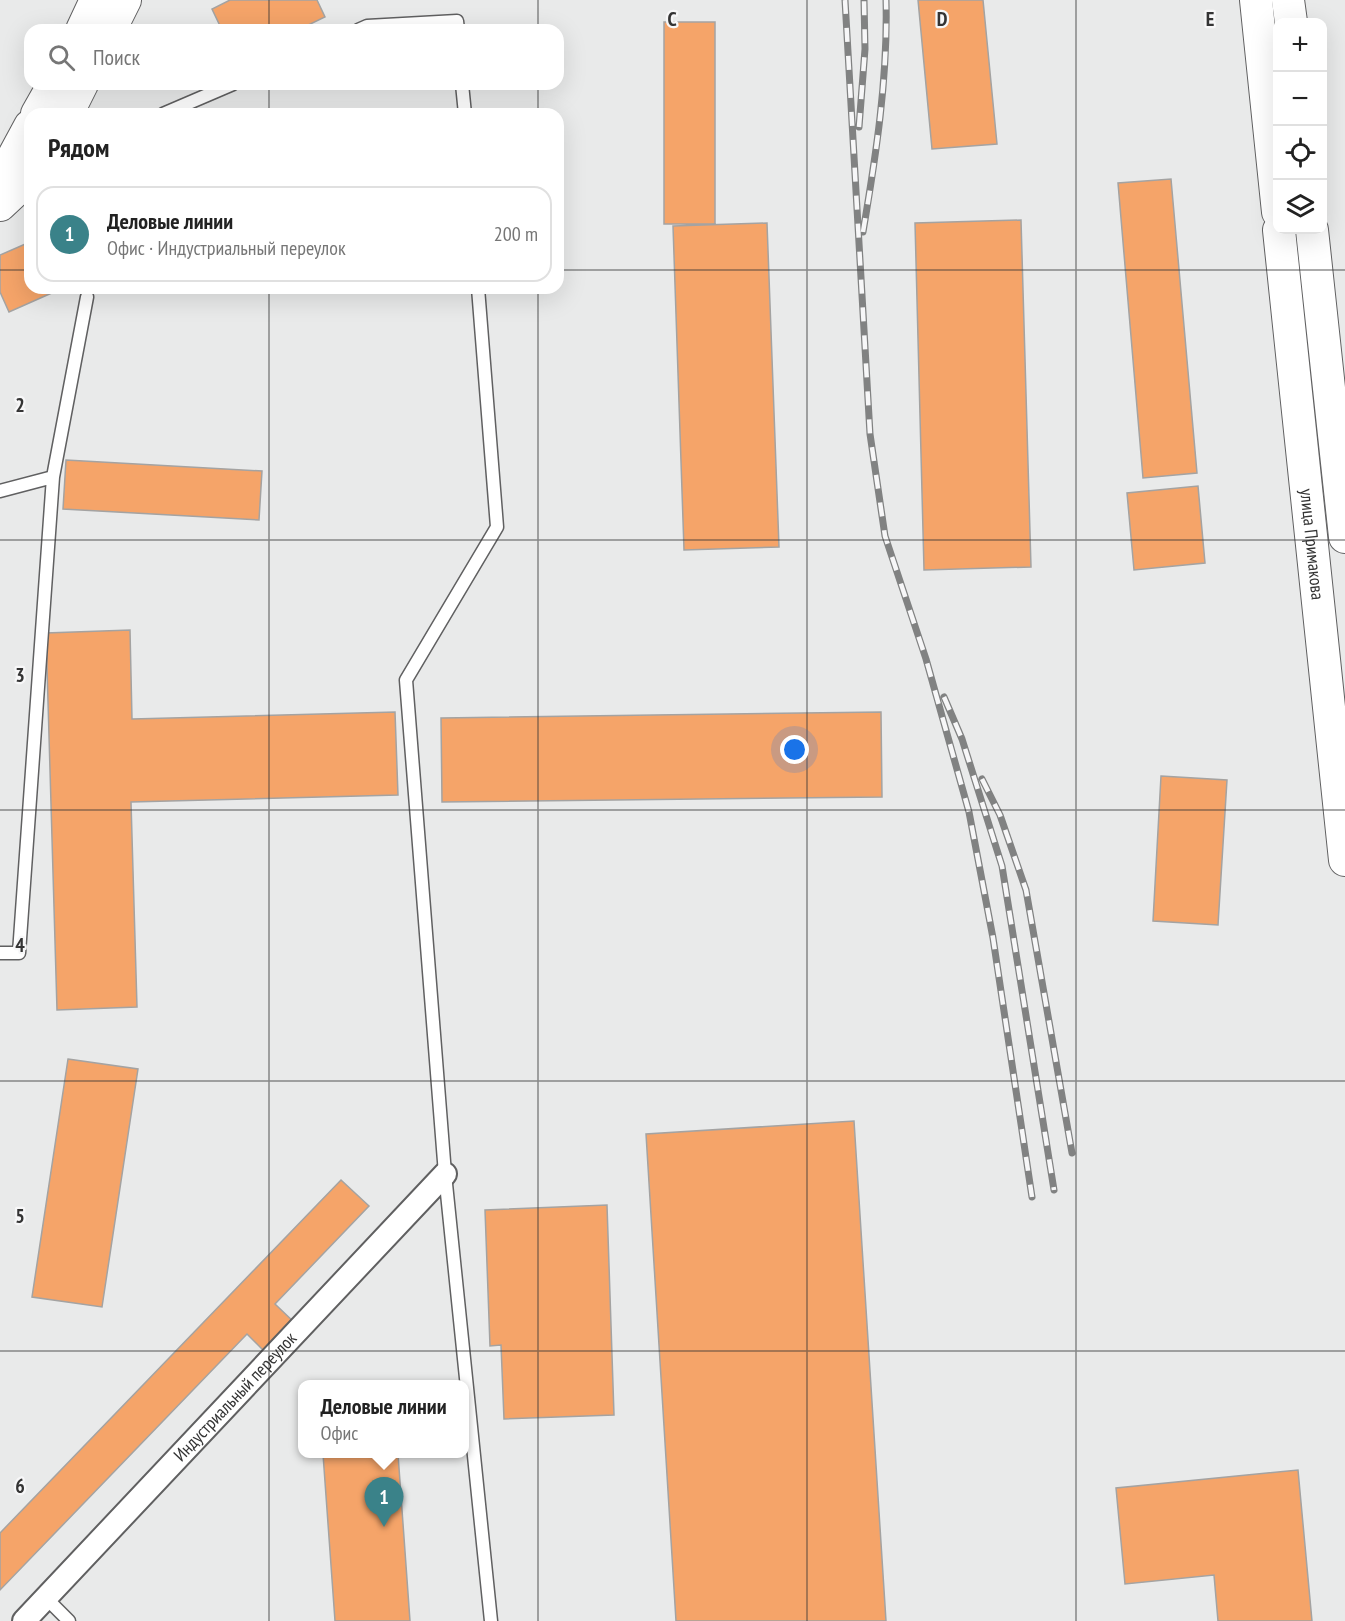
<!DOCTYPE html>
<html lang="ru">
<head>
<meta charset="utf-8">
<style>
  body { margin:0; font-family:"PT Sans Narrow",sans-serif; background:#f2f2f2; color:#222 }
  .controls { position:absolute; right:18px; top:18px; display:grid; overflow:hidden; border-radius:12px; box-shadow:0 6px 24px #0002 }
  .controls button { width:54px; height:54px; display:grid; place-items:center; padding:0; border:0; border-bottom:2px solid #e0e0e0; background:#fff; color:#222; font:30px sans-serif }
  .you { position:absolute; left:795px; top:750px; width:21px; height:21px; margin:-15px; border:4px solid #fff; border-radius:50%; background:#1a73e8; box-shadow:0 0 0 9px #1a73e833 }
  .badge { display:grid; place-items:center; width:39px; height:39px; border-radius:50%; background:#3a8289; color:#fff; font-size:20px; font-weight:700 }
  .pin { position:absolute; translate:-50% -50px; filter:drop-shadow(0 2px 3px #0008) }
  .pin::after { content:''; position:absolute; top:32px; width:21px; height:18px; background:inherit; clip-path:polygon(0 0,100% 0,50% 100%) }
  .popup { position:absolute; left:298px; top:1380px; width:171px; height:78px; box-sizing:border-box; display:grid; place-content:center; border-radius:12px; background:#fff; filter:drop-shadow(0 2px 4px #0005); font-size:20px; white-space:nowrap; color:#767676 }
  .popup b { font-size:22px; color:#222 }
  .popup::after { content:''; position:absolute; left:50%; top:100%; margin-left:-12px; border:12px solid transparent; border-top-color:#fff }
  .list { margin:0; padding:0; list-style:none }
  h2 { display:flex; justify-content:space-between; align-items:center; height:78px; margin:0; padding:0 24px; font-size:26px }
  h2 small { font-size:20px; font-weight:400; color:#767676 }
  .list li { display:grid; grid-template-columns:39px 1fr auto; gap:18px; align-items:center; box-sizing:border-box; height:96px; margin:0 12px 12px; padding:0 12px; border:2px solid #e0e0e0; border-radius:18px }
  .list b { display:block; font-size:22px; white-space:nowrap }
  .list p { margin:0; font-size:20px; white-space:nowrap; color:#767676 }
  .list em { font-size:20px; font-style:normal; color:#767676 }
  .icon { flex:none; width:33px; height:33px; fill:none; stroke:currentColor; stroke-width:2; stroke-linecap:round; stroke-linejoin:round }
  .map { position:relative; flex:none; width:1345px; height:1621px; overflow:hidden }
  .search { position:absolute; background:#fff; box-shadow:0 6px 24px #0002; left:24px; top:24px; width:540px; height:66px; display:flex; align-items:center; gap:15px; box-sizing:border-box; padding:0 21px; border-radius:18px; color:#767676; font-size:22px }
  .panel { position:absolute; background:#fff; box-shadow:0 6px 24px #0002; left:24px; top:108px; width:540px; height:186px; border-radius:18px }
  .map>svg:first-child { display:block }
  .building { fill:#f5a469; stroke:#a4a3a2; stroke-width:1.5 }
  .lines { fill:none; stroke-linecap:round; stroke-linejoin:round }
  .service-casing { stroke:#606061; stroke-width:15 }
  .minor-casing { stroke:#606061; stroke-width:26 }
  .secondary-casing { stroke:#606061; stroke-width:34 }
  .service { stroke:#fff; stroke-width:12 }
  .minor { stroke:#fff; stroke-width:22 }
  .secondary { stroke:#fff; stroke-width:32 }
  .rail-casing { stroke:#818282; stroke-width:7 }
  .rail { stroke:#f7f7f8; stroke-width:4.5; stroke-dasharray:14; stroke-linecap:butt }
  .grid { fill:none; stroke:#343434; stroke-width:1.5; stroke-opacity:0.55 }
  .labels { text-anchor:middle; stroke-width:4.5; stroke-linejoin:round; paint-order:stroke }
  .street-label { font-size:18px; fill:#343434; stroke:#f7f7f8 }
  .grid-label { font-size:20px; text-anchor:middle; font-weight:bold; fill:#343434; stroke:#f7f7f8; stroke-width:4.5; stroke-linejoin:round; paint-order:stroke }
</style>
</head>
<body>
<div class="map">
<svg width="1345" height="1621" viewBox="0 0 1345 1621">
  <rect width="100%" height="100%" fill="#e9eaea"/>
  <path class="building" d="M230,0H317L325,17L298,30H222L212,9Z
    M918,0H983L997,144L932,149Z
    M664,22H715V224H664Z
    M1171,179L1197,473L1143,478L1118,183Z
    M1021,220L1031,567L924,570L915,223Z
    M767,223L779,547L684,550L673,226Z
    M30,242V288H63L9,312L0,292V255Z
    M66,460L262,471L259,520L63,509Z
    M1198,486L1205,563L1134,570L1127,493Z
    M130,630L132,719L395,712L398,795L131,802L137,1007L57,1010L46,633Z
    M881,712L882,797L442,802L441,718Z
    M1161,776L1227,780L1218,925L1153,921Z
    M68,1059L138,1069L102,1307L32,1297Z
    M854,1121L886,1621H676L646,1134Z
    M341,1180L369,1206L275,1304L297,1325L268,1355L247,1334L0,1590V1533Z
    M607,1205L614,1415L504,1419L501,1345L490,1346L485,1210Z
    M323,1454H398L410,1621H335Z
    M1298,1470L1312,1621H1218L1214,1575L1125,1584L1116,1488Z"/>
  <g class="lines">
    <g class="service-casing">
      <path id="service" d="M358,30L367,26L457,21L458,30
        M462,84L465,114
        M163,114L233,84
        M478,288L497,527L406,680L445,1174L491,1621
        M0,491L53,477
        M0,953H19L53,477L87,297
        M47,1599L69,1621"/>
    </g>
    <g class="minor-casing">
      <g id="minor">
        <path id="s1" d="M24,1621L445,1174"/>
      </g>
    </g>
    <g class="secondary-casing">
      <g id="secondary">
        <path d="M1256,0L1278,212"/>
        <path d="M1288,0L1291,22"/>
        <path d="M82,30L96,0"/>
        <path d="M110,30L125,0"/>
        <path d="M37,114L54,84"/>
        <path d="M67,114L82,84"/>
        <path d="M0,172L9,165L30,126"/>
        <path d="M0,205L30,177"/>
        <path id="s2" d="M1279,230L1345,860"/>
        <path d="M1312,230L1345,537"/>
      </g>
    </g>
    <use href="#service" class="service"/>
    <use href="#minor" class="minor"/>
    <use href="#secondary" class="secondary"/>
    <g class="rail-casing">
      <path id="rail" d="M845,0L870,434L885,536L926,659L969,812L993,938L1032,1197
        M859,127L865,49L864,0
        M863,232C876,155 888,78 886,0
        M944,697L962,739L1002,866L1054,1190
        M982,779L1000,815L1026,890L1072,1153"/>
    </g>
    <use href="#rail" class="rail"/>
  </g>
  <path class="grid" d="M269,0V30M538,0V30M807,0V1621M1076,0V1621M269,84V114M538,84V114M0,270H30M558,270H1345M269,288V1621M538,288V1621M0,540H1345M0,810H1345M0,1081H1345M0,1351H1345"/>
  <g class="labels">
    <g class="street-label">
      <text dy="6" stroke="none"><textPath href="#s2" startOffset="316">улица Примакова</textPath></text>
      <text dy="6" stroke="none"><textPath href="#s1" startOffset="308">Индустриальный переулок</textPath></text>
    </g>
  </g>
  <g class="grid-label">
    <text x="672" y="26">C</text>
    <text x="942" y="26">D</text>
    <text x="1210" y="26">E</text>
    <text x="20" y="412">2</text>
    <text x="20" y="682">3</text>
    <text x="20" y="952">4</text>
    <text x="20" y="1223">5</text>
    <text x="20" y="1493">6</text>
  </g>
</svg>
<div class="controls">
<button>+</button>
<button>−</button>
<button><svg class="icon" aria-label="locate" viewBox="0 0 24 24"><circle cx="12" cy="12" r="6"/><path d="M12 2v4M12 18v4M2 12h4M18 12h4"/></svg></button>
<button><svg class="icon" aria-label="layers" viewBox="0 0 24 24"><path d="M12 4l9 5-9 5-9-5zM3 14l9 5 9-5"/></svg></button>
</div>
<div class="you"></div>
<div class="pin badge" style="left:384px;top:1527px">1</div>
<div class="popup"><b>Деловые линии</b>Офис</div>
<div class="search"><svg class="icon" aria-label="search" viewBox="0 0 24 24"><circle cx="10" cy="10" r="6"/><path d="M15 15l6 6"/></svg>Поиск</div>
<section class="panel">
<h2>Рядом<small></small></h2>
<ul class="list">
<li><span class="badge">1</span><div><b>Деловые линии</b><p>Офис · Индустриальный переулок</p></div><em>200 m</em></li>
</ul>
</section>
</div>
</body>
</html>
